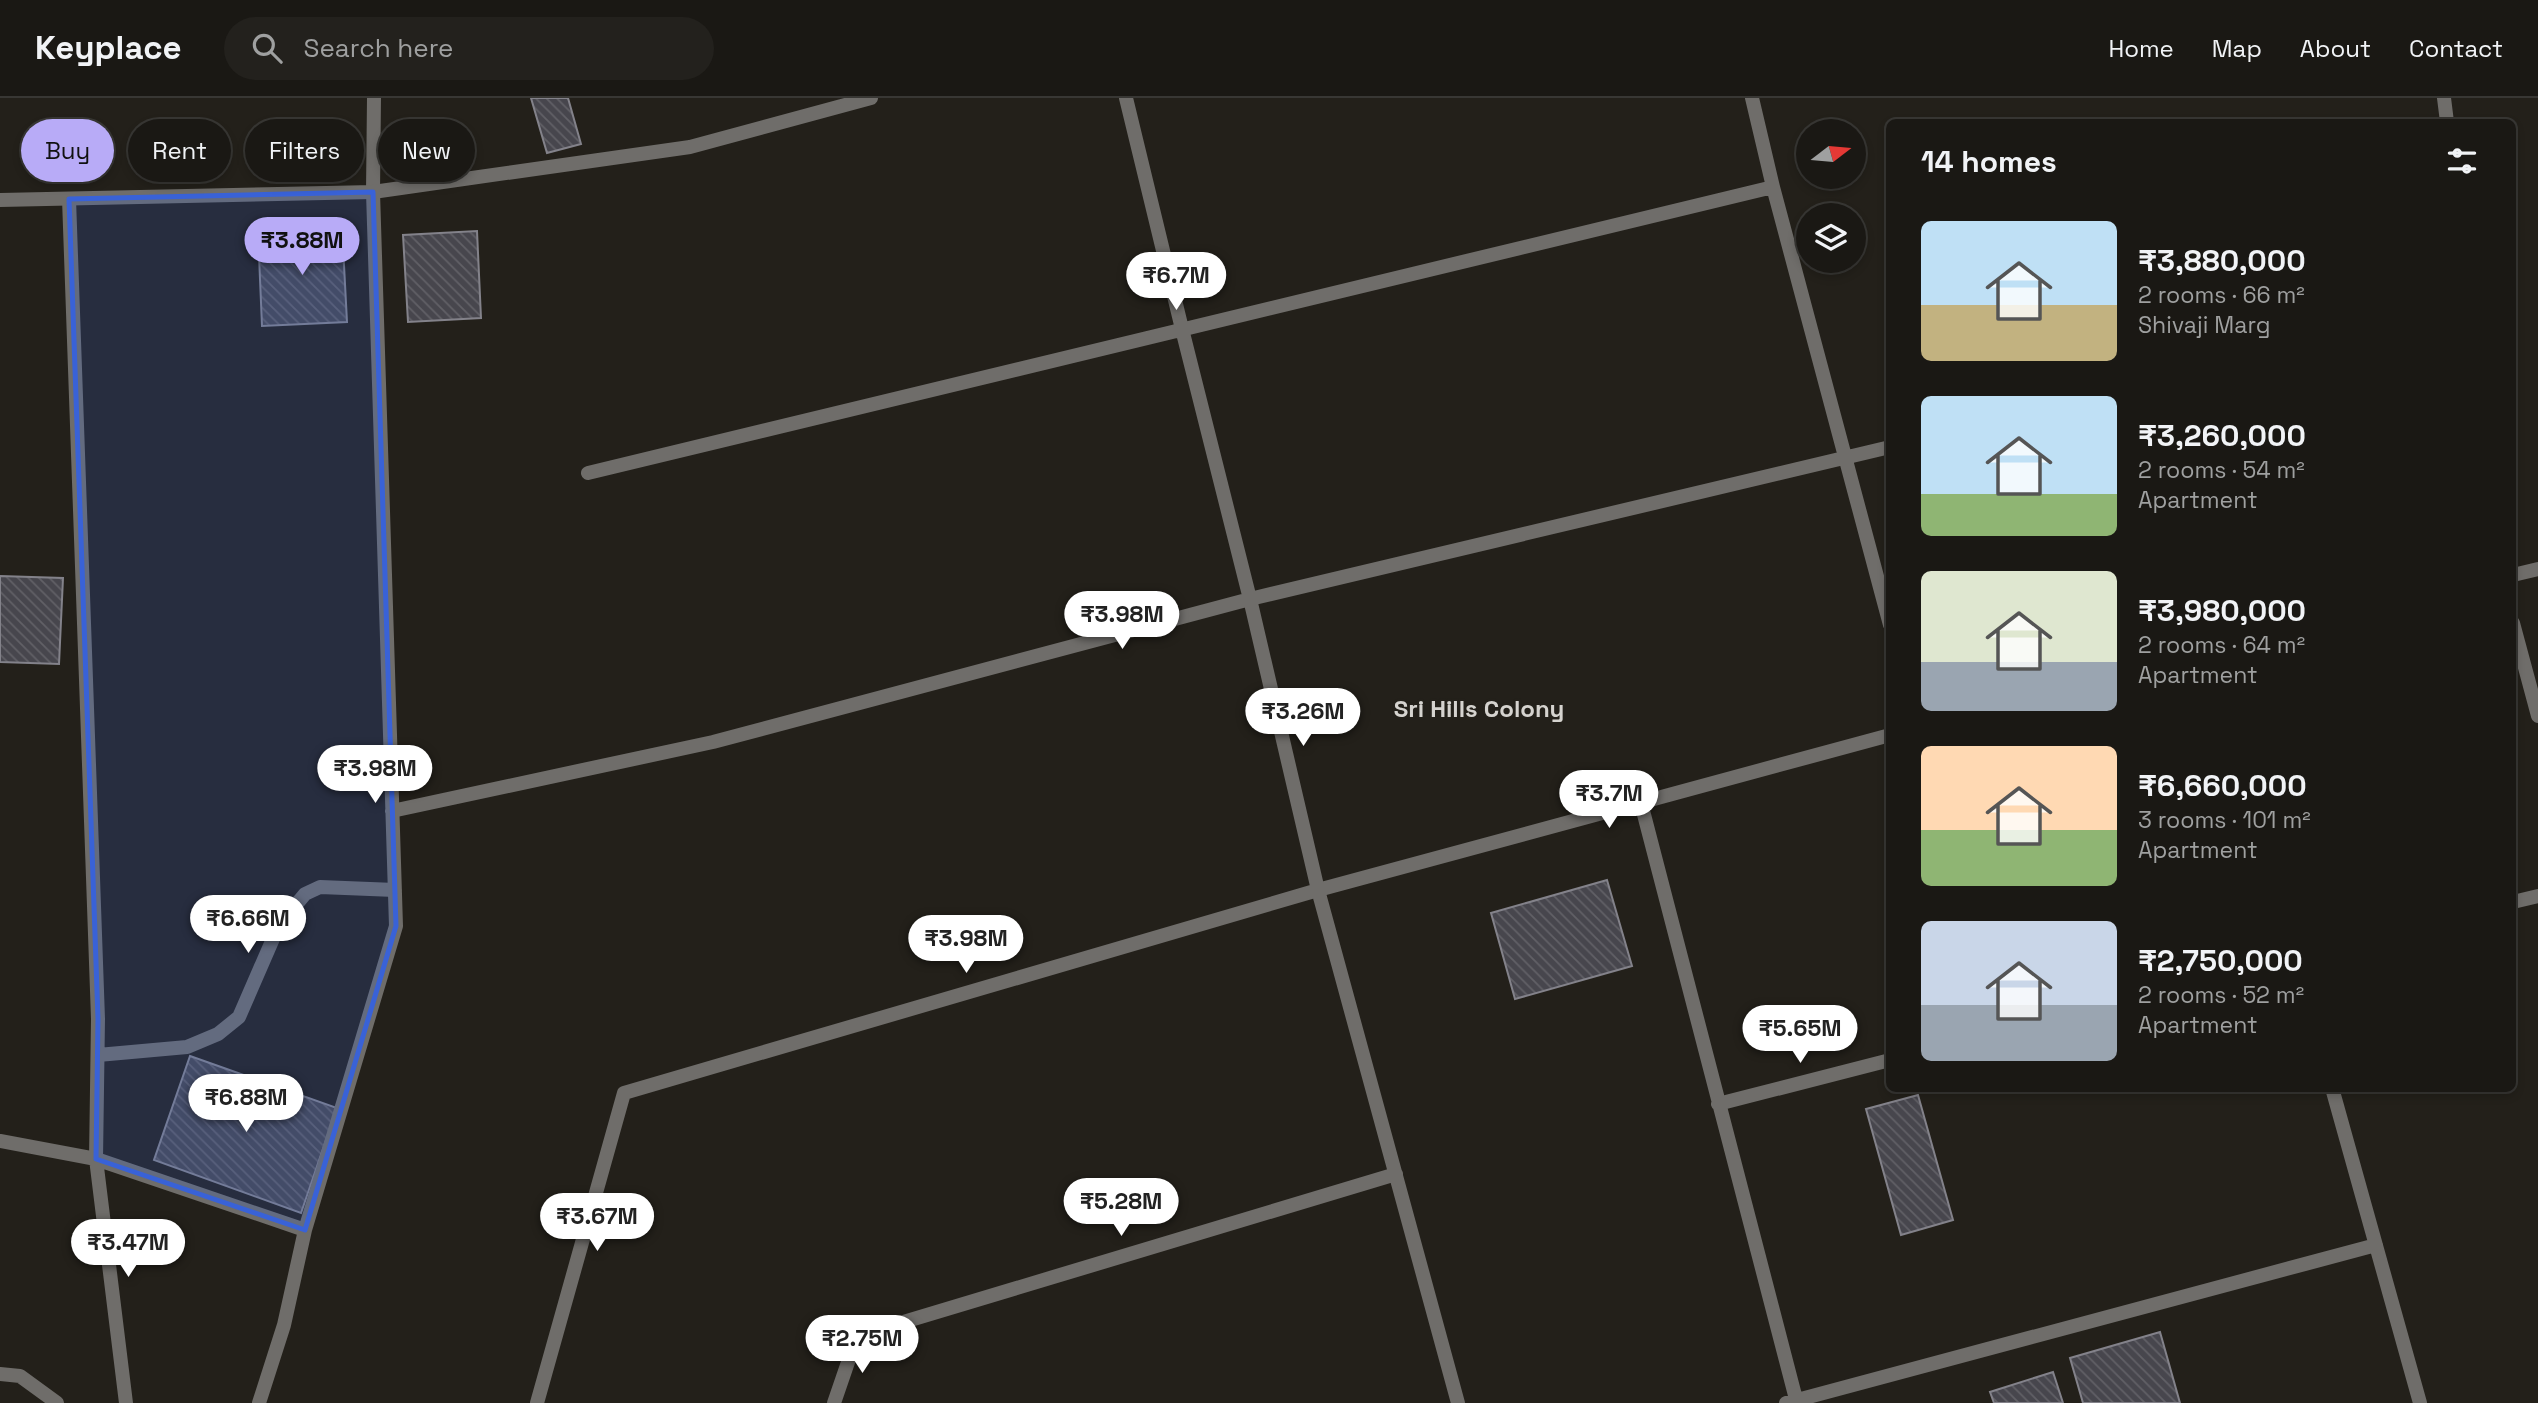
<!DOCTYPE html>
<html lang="en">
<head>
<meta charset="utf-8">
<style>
	body { margin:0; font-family:"Space Grotesk",sans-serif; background:#23211d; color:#f1f3f6; height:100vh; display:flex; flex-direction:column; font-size:26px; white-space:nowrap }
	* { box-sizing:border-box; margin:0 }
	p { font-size:23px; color:#9fa0a0 }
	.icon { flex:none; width:38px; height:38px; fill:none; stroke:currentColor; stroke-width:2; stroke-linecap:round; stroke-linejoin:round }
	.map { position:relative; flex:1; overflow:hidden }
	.side { position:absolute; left:1886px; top:21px; width:630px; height:973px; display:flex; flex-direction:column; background:#1a1814; border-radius:10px; box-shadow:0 4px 10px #0003,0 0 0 2px #383734 }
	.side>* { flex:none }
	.hud { position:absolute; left:21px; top:21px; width:665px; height:63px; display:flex; gap:14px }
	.needle { width:46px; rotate:74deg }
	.fabs { position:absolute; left:1796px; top:21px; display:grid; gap:14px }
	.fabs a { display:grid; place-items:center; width:70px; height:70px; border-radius:50%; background:#1a1814; box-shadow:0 4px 10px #0003,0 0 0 2px #383734; font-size:35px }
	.price { position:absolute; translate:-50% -60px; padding:0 16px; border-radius:24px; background:#fff; color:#222; font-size:23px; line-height:46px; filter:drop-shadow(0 2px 4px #0008) }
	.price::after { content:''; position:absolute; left:50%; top:42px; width:21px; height:16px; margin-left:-10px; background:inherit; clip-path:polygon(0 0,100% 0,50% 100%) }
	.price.active { background:#b8abf7; color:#111 }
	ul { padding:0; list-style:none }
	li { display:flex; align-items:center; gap:21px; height:175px; padding:0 35px }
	li span { display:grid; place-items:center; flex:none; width:196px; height:140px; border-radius:10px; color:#555 }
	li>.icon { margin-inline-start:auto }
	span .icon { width:84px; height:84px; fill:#fffc; stroke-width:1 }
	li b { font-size:30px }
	h2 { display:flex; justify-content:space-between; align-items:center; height:84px; padding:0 35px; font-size:30px }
	.pill { padding:0 24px; border-radius:32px; background:#1a1814; box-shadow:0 4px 10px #0003,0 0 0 2px #383734; font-size:24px; line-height:63px }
	.pill.active { background:#b8abf7; color:#111 }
	header { display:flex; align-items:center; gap:42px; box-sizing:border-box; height:98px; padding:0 35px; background:#1a1814; border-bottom:2px solid #383734 }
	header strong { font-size:33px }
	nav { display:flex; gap:38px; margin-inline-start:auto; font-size:24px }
	.search { width:490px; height:63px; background:#23211d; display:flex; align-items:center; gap:18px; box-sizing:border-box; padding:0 24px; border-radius:38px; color:#9fa0a0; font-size:26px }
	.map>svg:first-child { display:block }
	.building { fill:url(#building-back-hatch); stroke:#83828a; stroke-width:2 }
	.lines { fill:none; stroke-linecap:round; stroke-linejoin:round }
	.minor { stroke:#6f6d6a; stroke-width:14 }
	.tertiary { stroke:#6f6d6a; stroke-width:14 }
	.marked { fill:#3962d7; fill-opacity:0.2; stroke:#3962d7; stroke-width:5; stroke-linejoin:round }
	.labels { text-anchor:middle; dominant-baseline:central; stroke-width:5; stroke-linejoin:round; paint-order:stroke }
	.neighbourhood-label { font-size:24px; font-weight:bold; fill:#d5d3cf; stroke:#23201a }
</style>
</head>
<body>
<header>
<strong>Keyplace</strong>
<div class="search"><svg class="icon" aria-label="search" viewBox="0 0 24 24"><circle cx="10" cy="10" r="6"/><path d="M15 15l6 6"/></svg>Search here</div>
<nav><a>Home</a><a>Map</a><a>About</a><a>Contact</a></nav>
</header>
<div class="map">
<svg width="2538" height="1305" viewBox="0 0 2538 1305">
	<defs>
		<pattern id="building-back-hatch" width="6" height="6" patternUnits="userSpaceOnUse" patternTransform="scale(1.75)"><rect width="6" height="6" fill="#47464d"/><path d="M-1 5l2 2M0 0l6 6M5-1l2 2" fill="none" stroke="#616066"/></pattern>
	</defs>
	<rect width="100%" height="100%" fill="#23201a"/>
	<!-- building -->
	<path class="building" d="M531,0H568L581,46L547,55Z
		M342,129L347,224L262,228L258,134Z
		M477,133L481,220L408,224L403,137Z
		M0,478L63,480L59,566L0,564Z
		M1607,782L1632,868L1515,901L1491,815Z
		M190,958L337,1010L301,1115L154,1062Z
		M1918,997L1953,1122L1901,1137L1866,1011Z
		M2160,1234L2180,1305H2083L2070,1260Z
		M2053,1274L2063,1305H1994L1990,1294Z"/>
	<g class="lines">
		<!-- minor -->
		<path class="minor" d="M1126,0L1183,235L1250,501L1318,792L1458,1305
			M1752,0L1773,89L1890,527
			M2444,0L2447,24
			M69,101L98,921L96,1061L126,1305
			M588,375L1773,89
			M2513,477L2538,471
			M2513,525L2538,618
			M1641,705L1797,1305
			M392,713L713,644L1250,501L1890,349
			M2513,804L2538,798
			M98,957L187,949L218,936L239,919L279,827L305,796L320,789L395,792
			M2332,990L2420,1305
			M1718,1006L1890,962
			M0,1043L96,1061L305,1132
			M0,1276L20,1278L57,1305
			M259,1305L284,1227L305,1132L396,828L373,94L374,0
			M537,1305L624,995L1318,792L1890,637
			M834,1305L857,1238L1396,1076
			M1786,1305L2376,1147"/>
		<!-- tertiary -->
		<path class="tertiary" d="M0,102L373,94L690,49L871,0"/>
	</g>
	<!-- marked area -->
	<path class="marked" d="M373,94L396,828L305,1132L96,1061L98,921L69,101Z"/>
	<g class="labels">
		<!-- neighbourhood labels -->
		<g class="neighbourhood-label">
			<text x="1479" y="610">Sri Hills Colony</text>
		</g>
	</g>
</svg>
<div class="fabs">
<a><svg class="needle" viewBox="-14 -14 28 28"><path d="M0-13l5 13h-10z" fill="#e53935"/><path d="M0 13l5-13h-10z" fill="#9fa0a0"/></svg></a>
<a><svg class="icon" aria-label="layers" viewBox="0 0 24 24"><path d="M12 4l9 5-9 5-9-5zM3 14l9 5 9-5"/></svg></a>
</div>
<b class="price active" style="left:302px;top:179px">₹3.88M</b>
<b class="price" style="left:1176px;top:214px">₹6.7M</b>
<b class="price" style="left:1122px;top:553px">₹3.98M</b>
<b class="price" style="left:1303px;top:650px">₹3.26M</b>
<b class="price" style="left:375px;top:707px">₹3.98M</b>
<b class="price" style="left:1609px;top:732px">₹3.7M</b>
<b class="price" style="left:248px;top:857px">₹6.66M</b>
<b class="price" style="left:966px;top:877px">₹3.98M</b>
<b class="price" style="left:1800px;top:967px">₹5.65M</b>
<b class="price" style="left:246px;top:1036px">₹6.88M</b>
<b class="price" style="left:1121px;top:1140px">₹5.28M</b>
<b class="price" style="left:597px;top:1155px">₹3.67M</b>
<b class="price" style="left:128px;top:1181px">₹3.47M</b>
<b class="price" style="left:862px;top:1277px">₹2.75M</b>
<div class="hud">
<a class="pill active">Buy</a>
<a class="pill">Rent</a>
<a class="pill">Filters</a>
<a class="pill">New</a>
</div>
<section class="side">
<h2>14 homes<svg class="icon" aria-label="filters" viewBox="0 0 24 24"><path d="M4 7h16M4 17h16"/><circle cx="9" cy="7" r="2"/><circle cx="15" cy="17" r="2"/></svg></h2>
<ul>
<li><span style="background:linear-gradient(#bfe0f5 60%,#c2b280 0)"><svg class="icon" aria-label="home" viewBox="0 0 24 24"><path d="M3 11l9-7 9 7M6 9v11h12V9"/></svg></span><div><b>₹3,880,000</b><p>2 rooms · 66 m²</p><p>Shivaji Marg</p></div></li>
<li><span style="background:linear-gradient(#bfe0f5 70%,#8fb573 0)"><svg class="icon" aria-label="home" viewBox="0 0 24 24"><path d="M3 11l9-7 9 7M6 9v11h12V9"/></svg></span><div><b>₹3,260,000</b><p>2 rooms · 54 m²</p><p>Apartment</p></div></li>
<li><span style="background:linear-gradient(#dfe7d0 65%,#9aa5b1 0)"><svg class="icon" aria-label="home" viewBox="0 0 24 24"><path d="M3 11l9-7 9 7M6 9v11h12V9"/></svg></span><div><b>₹3,980,000</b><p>2 rooms · 64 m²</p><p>Apartment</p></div></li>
<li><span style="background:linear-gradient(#ffd9b3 60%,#8fb573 0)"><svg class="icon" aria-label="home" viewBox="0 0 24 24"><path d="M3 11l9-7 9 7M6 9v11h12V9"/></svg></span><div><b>₹6,660,000</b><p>3 rooms · 101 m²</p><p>Apartment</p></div></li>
<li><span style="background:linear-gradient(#c9d6e8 60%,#9aa5b1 0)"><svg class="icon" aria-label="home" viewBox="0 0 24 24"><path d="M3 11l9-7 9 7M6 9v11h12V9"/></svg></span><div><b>₹2,750,000</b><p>2 rooms · 52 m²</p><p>Apartment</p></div></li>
</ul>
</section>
</div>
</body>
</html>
